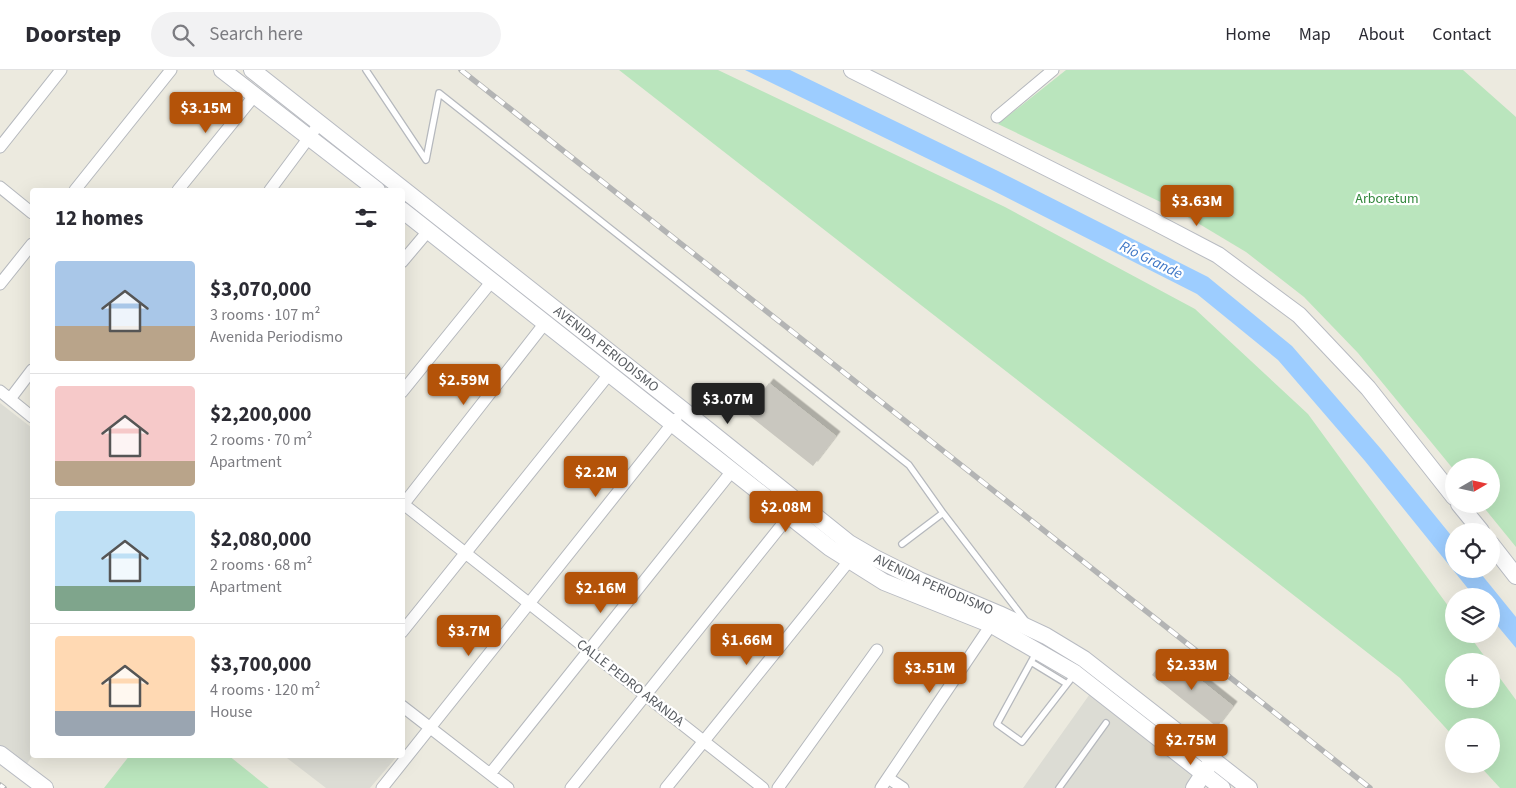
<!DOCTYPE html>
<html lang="en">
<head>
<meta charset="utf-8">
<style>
	body { margin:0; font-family:"Source Sans 3",sans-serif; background:#f2f2f3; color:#2b2b33; height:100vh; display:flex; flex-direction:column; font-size:19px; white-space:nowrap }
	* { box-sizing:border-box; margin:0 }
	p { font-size:16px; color:#7c7c81 }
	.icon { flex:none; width:28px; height:28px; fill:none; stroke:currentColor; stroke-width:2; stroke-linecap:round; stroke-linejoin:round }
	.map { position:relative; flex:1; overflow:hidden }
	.side { position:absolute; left:30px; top:118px; width:375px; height:570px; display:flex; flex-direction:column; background:#fff; border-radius:5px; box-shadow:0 5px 20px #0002 }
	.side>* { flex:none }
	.needle { width:32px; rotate:81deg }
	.tools { position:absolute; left:1445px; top:388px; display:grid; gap:10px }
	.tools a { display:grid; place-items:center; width:55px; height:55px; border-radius:50%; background:#fff; box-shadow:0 5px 20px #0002; font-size:25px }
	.price { position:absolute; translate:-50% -42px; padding:0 11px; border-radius:5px; background:#b45309; color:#fff; font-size:16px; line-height:32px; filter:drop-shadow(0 1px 2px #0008) }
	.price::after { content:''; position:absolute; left:50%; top:30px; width:15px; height:11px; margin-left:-8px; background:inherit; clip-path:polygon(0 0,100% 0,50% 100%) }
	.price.current { background:#222; color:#fff }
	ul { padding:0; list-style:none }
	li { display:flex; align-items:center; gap:15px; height:125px; padding:0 25px }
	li+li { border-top:1px solid #e1e1e2 }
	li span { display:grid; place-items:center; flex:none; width:140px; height:100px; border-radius:5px; color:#555 }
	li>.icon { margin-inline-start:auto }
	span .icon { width:60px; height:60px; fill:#fffc; stroke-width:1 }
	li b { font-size:21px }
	h2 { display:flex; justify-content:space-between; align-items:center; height:60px; padding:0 25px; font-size:21px }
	header { display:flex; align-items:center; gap:30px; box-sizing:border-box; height:70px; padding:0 25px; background:#fff; border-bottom:1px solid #e1e1e2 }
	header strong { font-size:24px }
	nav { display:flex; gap:28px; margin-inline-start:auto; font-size:18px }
	.search { width:350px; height:45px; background:#f2f2f3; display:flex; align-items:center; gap:12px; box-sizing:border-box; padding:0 18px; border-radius:28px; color:#7c7c81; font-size:19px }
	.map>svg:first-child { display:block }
	.industrial { fill:#dcdcd4 }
	.green { fill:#bae5bd }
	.water { fill:#9dcdff }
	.building { fill:#c9c7bf; filter:url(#shadow) }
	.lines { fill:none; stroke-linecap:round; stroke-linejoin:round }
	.lane-casing { stroke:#b5b8bd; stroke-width:8 }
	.street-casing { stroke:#b5b8bd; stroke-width:13 }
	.secondary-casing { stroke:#b8bbc2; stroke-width:18 }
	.lane { stroke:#fff; stroke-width:5.5 }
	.street { stroke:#fff; stroke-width:11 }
	.secondary { stroke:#fff; stroke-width:16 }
	.rail-casing { stroke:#b3b4b4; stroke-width:5.5 }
	.rail { stroke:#fff; stroke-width:4; stroke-dasharray:11; stroke-linecap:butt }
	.labels { text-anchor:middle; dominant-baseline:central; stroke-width:4.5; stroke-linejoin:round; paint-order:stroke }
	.park-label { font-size:14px; fill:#32873c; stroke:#fff }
	.street-label { font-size:14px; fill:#585c61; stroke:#fff }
	.water-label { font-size:15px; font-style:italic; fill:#3c75c5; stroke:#fff }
</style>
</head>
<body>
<header>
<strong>Doorstep</strong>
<div class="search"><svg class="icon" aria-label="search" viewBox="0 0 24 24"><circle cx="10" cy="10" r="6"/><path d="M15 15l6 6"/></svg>Search here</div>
<nav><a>Home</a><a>Map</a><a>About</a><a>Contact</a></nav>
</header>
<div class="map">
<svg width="1516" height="718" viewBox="0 0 1516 718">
	<defs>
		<filter id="shadow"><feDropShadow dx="4.5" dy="-4.5" stdDeviation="0" flood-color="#0004"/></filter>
	</defs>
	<rect width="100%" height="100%" fill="#eceadf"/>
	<!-- industrial -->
	<path class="industrial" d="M0,333L32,358L33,685L18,707L0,694Z
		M1092,621L1197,703L1186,718H1023Z
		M283,685H398L370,718H326Z"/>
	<!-- green -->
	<path class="green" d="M619,0H718L1005,137L1195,239L1308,344L1454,544V564H1468L1488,591H1454V629H1491V596L1516,630V718H1500L1478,694H1491V656H1454V667L1400,608Z
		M1066,0H1463L1516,47V477L1481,434H1491V396H1454V400L1358,283L1304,227L1246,182L1171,137L998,54Z
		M130,685H228L269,718H104Z"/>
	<!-- water -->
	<path class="water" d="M745,0H790L998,101L1208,207L1292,276L1381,379L1454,469V499H1477L1516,547V578L1491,548V526H1474L1365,391L1278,290L1197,224L990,119Z"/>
	<!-- building -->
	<path class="building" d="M769,313L836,366L813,396L746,343Z
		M1168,584L1233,636L1217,657L1152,605Z"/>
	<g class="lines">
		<defs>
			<path id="lane" d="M366,0L426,90L439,23L909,395L943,443L1025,550
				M902,474L943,443
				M1036,583L997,654L1022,672L1074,605
				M1031,592L1067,614
				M1059,718L1106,653"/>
			<path id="street" d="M997,47L1053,0
				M0,77L61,0
				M0,117L32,143
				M75,120L171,0
				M178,120L255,25
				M270,120L319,54
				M402,192L429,160
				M0,214L32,174
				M0,321L32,347
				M402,322L492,211
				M10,329L32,300
				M402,433L763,718
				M402,436L545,253
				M402,562L610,303
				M402,636L508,718
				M490,704L732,401
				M888,708L903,718
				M382,718L676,349
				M571,718L789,446
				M666,718L849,491
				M778,718L877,580
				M881,718L995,549"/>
			<g id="secondary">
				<path d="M222,0L377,120"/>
				<path id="s1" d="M252,0L683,340L849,473L873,487L919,510L999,544L1046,566L1084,589L1249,718"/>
				<path d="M852,0L1151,150L1218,185L1299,245L1368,318L1454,427"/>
				<path d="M402,140L830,478L884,512L992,555L1075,603L1222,718"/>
				<path d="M1459,434L1481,461"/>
				<path d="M1491,474L1516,506"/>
				<path d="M0,684L45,718"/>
				<path d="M1194,718L1209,695"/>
			</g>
		</defs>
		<!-- lane casing -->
		<use href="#lane" class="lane-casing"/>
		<!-- street casing -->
		<use href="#street" class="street-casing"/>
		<!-- secondary casing -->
		<use href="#secondary" class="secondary-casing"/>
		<!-- lane -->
		<use href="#lane" class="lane"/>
		<!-- street -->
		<use href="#street" class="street"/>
		<!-- secondary -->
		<use href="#secondary" class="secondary"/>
		<defs>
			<path id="rail" d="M461,0L1370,718
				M0,715L4,718"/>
		</defs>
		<!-- rail casing -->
		<use href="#rail" class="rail-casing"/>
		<!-- rail -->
		<use href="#rail" class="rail"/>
	</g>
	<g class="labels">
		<!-- park labels -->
		<g class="park-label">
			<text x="1387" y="129">Arboretum</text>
		</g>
		<!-- street labels -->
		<g class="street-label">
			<text stroke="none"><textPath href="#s1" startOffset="451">AVENIDA PERIODISMO</textPath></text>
			<text stroke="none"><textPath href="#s1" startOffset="856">AVENIDA PERIODISMO</textPath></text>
			<text transform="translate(630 613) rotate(38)">CALLE PEDRO ARANDA</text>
		</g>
		<!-- water labels -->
		<g class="water-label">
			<text transform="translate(1151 190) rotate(26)">Río Grande</text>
		</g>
	</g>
</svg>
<div class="tools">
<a><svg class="needle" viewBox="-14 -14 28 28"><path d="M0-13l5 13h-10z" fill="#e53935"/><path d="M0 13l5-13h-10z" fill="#7c7c81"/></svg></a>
<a><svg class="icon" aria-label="locate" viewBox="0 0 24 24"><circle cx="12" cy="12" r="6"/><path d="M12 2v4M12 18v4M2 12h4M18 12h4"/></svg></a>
<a><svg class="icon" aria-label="layers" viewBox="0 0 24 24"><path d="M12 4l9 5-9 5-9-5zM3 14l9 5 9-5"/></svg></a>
<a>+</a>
<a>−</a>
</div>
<b class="price" style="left:206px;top:64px">$3.15M</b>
<b class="price" style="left:1197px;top:157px">$3.63M</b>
<b class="price" style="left:464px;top:336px">$2.59M</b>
<b class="price current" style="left:728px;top:355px">$3.07M</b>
<b class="price" style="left:596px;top:428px">$2.2M</b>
<b class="price" style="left:786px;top:463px">$2.08M</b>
<b class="price" style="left:601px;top:544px">$2.16M</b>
<b class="price" style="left:469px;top:587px">$3.7M</b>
<b class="price" style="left:747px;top:596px">$1.66M</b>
<b class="price" style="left:1192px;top:621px">$2.33M</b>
<b class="price" style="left:930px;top:624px">$3.51M</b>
<b class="price" style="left:1191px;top:696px">$2.75M</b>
<section class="side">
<h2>12 homes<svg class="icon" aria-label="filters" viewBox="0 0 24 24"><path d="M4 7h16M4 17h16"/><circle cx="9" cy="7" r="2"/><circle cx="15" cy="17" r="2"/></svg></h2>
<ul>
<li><span style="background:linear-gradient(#a9c7e8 65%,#b9a48a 0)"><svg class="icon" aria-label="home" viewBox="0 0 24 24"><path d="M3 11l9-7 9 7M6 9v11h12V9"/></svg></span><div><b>$3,070,000</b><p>3 rooms · 107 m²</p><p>Avenida Periodismo</p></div></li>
<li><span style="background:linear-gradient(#f6c9c9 75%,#b9a48a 0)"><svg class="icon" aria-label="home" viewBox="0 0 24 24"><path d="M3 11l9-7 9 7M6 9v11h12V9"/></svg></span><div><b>$2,200,000</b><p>2 rooms · 70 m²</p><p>Apartment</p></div></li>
<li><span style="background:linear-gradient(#bfe0f5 75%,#7fa58c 0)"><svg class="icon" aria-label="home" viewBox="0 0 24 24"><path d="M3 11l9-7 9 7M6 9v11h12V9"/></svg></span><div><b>$2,080,000</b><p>2 rooms · 68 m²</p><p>Apartment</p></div></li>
<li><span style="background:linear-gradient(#ffd9b3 75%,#9aa5b1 0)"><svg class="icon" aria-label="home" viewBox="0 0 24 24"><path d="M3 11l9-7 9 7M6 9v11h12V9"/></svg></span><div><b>$3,700,000</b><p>4 rooms · 120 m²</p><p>House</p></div></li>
</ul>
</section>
</div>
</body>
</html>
